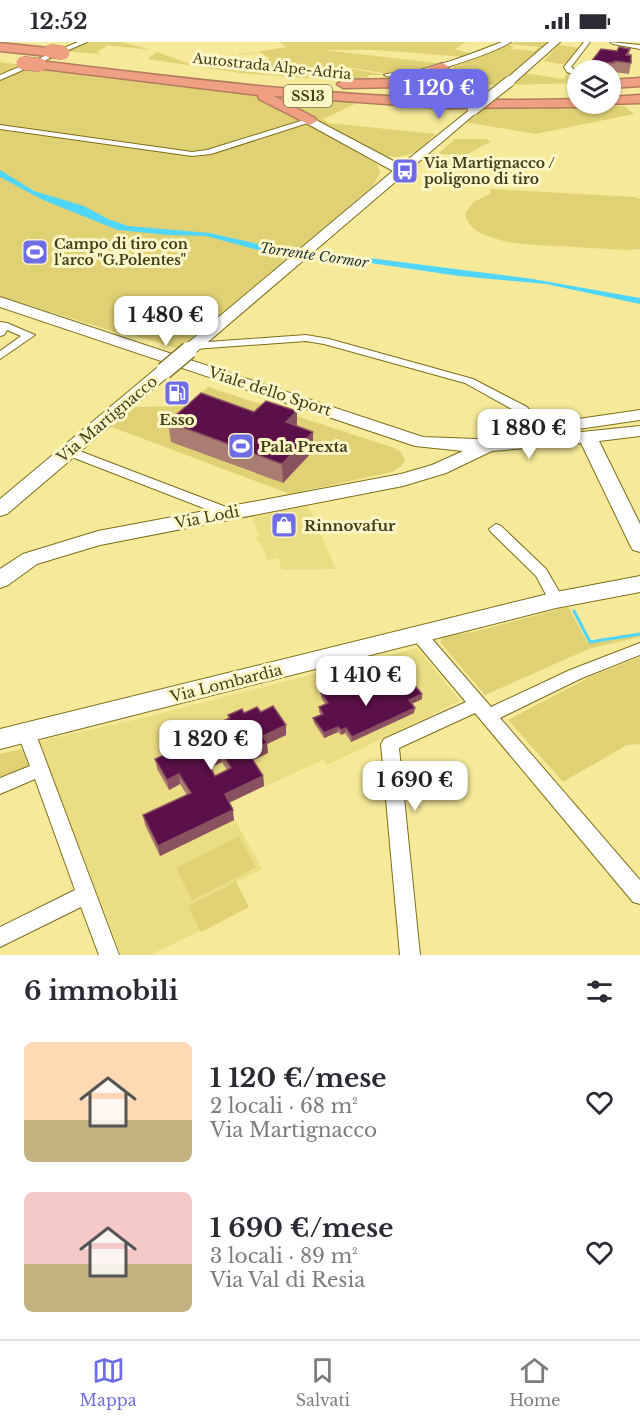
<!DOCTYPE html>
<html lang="it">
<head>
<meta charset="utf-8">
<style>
	body { margin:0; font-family:"Libre Baskerville",serif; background:#f2f2f3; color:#2b2b33; height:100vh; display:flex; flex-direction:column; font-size:22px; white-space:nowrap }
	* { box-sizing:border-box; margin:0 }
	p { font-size:20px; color:#7c7c81 }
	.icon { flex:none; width:33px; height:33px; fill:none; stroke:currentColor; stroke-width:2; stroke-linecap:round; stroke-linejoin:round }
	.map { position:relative; height:913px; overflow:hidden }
	.details { display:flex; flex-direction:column; background:#fff; flex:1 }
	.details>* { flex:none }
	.buttons { position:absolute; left:567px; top:18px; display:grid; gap:12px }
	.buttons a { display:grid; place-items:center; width:54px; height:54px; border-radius:50%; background:#fff; box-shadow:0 2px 4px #0004; font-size:30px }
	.price { position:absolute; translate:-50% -51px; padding:0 14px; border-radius:12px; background:#fff; color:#222; font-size:20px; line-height:39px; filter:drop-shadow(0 2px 3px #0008) }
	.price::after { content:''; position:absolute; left:50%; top:36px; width:18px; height:14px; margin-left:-9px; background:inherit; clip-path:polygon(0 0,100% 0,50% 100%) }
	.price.on { background:#6e6ce6; color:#fff }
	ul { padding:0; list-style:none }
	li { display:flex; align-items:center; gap:18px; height:150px; padding:0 24px }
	li span { display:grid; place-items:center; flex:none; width:168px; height:120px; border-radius:9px; color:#555 }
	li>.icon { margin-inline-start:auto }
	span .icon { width:72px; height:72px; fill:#fffc; stroke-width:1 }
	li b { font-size:26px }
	h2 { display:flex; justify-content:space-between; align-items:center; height:72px; padding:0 24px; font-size:26px }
	.status { display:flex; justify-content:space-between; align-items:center; height:42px; padding:0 30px; background:#fff; direction:ltr }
	.status svg { height:16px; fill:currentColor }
	.menu { display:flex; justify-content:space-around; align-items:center; height:84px; border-top:2px solid #e1e1e2; background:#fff; font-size:16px; color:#7c7c81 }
	.menu a { display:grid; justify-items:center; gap:3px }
	.menu .on { color:#6e6ce6 }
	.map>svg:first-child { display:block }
	.built { fill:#ebdd84 }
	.green { fill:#e0d174; fill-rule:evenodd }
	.water { fill:#50d5fb }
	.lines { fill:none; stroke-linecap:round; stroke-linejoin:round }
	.stream { stroke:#50d5fb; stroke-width:3 }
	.street-casing { stroke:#7b6f1b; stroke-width:2 }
	.secondary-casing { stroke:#7b6f1b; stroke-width:2 }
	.highway-casing { stroke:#b27d5e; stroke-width:3 }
	.street { fill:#fff; fill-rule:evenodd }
	.secondary { fill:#fff; fill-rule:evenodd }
	.highway { fill:#ef9f82; fill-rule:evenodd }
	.secondary-bridge-far1-casing { stroke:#7b6f1b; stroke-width:12; stroke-linecap:butt }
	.secondary-bridge-casing { stroke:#7b6f1b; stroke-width:19; stroke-linecap:butt }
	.highway-bridge-casing { stroke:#b27d5e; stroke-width:14; stroke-linecap:butt }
	.secondary-bridge-far1 { stroke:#fff; stroke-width:10 }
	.secondary-bridge { stroke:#fff; stroke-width:16 }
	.highway-bridge { stroke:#ef9f82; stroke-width:13 }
	.wall { fill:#a97d72; fill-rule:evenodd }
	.shaded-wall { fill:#8a5161 }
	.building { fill:#5c1049; stroke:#8a5161; stroke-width:1.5; fill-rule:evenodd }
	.labels { text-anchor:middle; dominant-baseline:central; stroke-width:6; stroke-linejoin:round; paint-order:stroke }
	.far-street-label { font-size:14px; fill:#423d1c; stroke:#fdf7c8 }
	.shield { fill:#fdf7c8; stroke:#7a7550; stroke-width:1.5 }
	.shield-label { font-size:14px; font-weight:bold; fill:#423d1c }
	.far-poi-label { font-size:14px; font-weight:bold; fill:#423d1c; stroke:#fdf7c8; text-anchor:start }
	.far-water-label { font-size:14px; font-style:italic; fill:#192f37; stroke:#fdf7c8 }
	.street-label { font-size:15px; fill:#423d1c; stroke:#fdf7c8 }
	.poi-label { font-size:15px; font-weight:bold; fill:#423d1c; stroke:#fdf7c8; text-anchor:start }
</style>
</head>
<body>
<div class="status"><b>12:52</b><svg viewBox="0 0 49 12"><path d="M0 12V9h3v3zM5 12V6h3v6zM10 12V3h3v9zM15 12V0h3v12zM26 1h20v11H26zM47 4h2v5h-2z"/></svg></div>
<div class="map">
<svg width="640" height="913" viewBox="0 0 640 913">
	<rect width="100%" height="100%" fill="#f6ea9a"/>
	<!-- built -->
	<path class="built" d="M308,464L336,527L282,528L278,516L267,518L261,501H258L256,495L259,494L252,475Z
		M417,606L460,659L327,723L323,718L226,762L262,827L236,840L249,865L150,913H121L39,699L130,679Z"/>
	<!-- green -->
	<path class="green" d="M86,0H122L151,8L105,3L106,5L96,10L101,11L98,12L62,9Z
		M279,0H466L455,7L472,12L466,15L376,8H324L445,22L400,34L335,23L339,25L333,30L344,32L353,27L385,33H370L366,35L393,41H369L240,31L147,17L157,10L187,21L287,5ZM260,10L270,17L218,25L190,21Z
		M514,0H552L498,44L461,38L450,32L453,25L507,3L514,4L510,7L534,9L539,5L509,2Z
		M559,3L580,6L566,23L543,19Z
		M0,20L254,53L328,91L345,104L377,122L380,131L373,144L179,307L116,288L115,290L0,254Z
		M442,29L443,32L452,38L477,44L398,43Z
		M568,30L577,32V41L510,43L524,31L563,37Z
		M313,58L359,60L323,77L328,81L436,92L428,99L426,104L417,110L399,115L384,114L358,102L300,69L299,65L304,60Z
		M625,64L634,72L535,92L466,80L484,65Z
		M455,97H488L490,100L466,113L438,112Z
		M490,147L635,155L640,157V207C618,209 596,206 575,205C548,203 470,206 465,171L474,160L490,152Z
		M208,345L394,406L401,410L405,418L400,425L392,430L290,452L112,385L135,365L187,364Z
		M568,565L588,601L640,592V595L591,606L485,653L440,600L444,594L473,590Z
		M640,615V702L627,703L563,740L508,678L592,634Z
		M22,707L31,728L0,740V712Z
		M239,794L256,825L192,858L176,826Z
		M236,840L249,865L201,890L188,864Z"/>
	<!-- water -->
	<path class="water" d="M0,128L34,149L84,164L108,177L128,184L210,191L285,208L330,211L533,237L640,256V262L546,242L459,234L350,218L330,219L280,214L206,194L169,193L118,188L43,158L0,135Z"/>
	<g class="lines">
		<!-- stream -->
		<path class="stream" d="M574,569L590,600L640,592"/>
		<defs>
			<path id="street" d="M78,0H87L0,38V33Z
				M502,0H511C493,12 402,43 384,33C391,30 399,32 407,31C440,24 471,12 502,0Z
				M584,0H590L571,25L578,30V34L567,30L564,25Z
				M610,0L640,3V7L613,2Z
				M307,77L314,79L211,112L192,114L0,87V83L192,110L207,108Z
				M0,280L7,281L35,293L0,317V309L21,294L7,288L4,293L0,294Z
				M306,293L329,297L473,337L527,365L545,387L543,390H535L519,371L465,341L324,302L306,299L194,307L188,304L194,301Z
				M69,405L234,468L236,471L234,474H224L64,412L63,409L64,406Z
				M496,482L501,484L546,527L564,558L561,562H551L536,534L491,490L489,487Z
				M420,588L426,590L491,665L570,628L640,601V613L582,636L500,676L640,838V862L633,860L475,671L399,706L420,913H400L381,702L384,697L466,660L414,598L412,594L414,590Z
				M26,683L32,685L35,690L119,913H99L81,865L0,905V885L75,848L35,737L0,752V736L30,724L17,690L20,685Z"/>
			<path id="secondary" d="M549,0H560L514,41H506V37Z
				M473,65L479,68L477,70L195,311H183L181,308L183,305L393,129L306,81V77H314L401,123Z
				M0,255L423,395L503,398L640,384V394L599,399L640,482V510L633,508L630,503L581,401L492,409L446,431L403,444L100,503L37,522L8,543L0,546V527L23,512L98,489L401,432L432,423L463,409L415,404L0,265Z
				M164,324L170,325L172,329L170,333L7,472L0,474V457L158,325Z
				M640,368V378L551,391L545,390L542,386L545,382L551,381Z
				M640,534V550L556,566L0,707V687L556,550Z"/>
			<path id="highway" d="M0,1L48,6L54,10L48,14L0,9Z
				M40,19C219,41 397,63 578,57V62H584L578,65L443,66L274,54L315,76L317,79L310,83L259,57L258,53L36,26L34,23L36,20Z
				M443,21L449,25L447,28L401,45L343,46L337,42L343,38L399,37Z
				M640,36V44L610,46V38Z
				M640,53V61L605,62H610V55Z"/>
		</defs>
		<!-- street casing -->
		<use href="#street" class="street-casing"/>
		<!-- secondary casing -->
		<use href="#secondary" class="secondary-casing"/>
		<!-- highway casing -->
		<use href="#highway" class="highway-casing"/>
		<!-- street -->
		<use href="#street" class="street"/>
		<!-- secondary -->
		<use href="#secondary" class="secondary"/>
		<!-- highway -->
		<use href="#highway" class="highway"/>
		<defs>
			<path id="secondary-bridge-far1" d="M473,68L510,39"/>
			<path id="secondary-bridge" d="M164,329L189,308"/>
			<path id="highway-bridge" d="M50,9L63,11
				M23,21L40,23"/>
		</defs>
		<!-- secondary-bridge-far1 casing -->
		<use href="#secondary-bridge-far1" class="secondary-bridge-far1-casing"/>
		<!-- secondary-bridge casing -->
		<use href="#secondary-bridge" class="secondary-bridge-casing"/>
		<!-- highway-bridge casing -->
		<use href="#highway-bridge" class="highway-bridge-casing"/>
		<!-- secondary-bridge-far1 -->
		<use href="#secondary-bridge-far1" class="secondary-bridge-far1"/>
		<!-- secondary-bridge -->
		<use href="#secondary-bridge" class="secondary-bridge"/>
		<!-- highway-bridge -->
		<use href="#highway-bridge" class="highway-bridge"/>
	</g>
	<!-- wall -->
	<path class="wall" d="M630,7L629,13L631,21L629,32L613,30L612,32H610V28H590L591,20L617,9Z
		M297,369V384L313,409L283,441L171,400L168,380L254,370Z
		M321,651L365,653L422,652V657L412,662L414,671L351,700L345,691L341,693L338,690L324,696L314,681L313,676L321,673L319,670V665L325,662L321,656Z
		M261,670L286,693L267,702L268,711L253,718L263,734L264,744L229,761L234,778L160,814L145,783L143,773L187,753L180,742L169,748L157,727L155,717L168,711V705L180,700L179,694L195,692L228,677V673ZM222,720L227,728L215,734L210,726Z"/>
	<!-- shaded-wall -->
	<path class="shaded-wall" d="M297,369V388L286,380Z
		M313,390V409L283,441L282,422Z
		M422,652V657L409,663V658Z
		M415,666L414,671L351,700L352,695Z
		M286,683V693L267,702L268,711L249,720L248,710L263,694Z
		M338,685V690L324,696V691Z
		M346,686L345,691L341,693V688Z
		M221,710L222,720L207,727L206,717Z
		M179,732L180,742L169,748L167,738Z
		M263,734L264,744L226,762L225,752Z
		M233,768L234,778L160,814L158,804Z"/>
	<!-- building -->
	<path class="building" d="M619,5L630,7L626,13H631V21L614,19V21L591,20L601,7L617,9Z
		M201,351L254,370L266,359L297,369L286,380L313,390L282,422L168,380Z
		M407,634L422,652L409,658L415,666L352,695L346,686L341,688L338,685L324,691L313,676L323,672L319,665L328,661L321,651L334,646L340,652L358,644L365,653Z
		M273,664L286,683L263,694L267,701L248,710L263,734L225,752L233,768L158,804L143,773L191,751L179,732L167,738L155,717L171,710L168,705L181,699L179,694L194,688L195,692L230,676L228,673L242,667L244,671L257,665L261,670ZM221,710L231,726L215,734L206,717Z"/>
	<!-- icons -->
	<defs>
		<symbol id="bus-square" viewBox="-11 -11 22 22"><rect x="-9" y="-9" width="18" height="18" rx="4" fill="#6e6ce6" stroke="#fdf7c8"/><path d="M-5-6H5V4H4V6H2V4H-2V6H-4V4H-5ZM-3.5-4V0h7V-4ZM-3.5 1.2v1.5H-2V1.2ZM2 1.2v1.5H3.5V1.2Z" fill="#fff"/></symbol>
		<symbol id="stadium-square" viewBox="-11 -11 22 22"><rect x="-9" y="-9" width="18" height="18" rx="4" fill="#6e6ce6" stroke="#fdf7c8"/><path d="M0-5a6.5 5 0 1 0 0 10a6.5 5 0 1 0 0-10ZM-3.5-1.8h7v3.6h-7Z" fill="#fff"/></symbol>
		<symbol id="fuel-square" viewBox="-11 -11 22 22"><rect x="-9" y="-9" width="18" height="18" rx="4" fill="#6e6ce6" stroke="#fdf7c8"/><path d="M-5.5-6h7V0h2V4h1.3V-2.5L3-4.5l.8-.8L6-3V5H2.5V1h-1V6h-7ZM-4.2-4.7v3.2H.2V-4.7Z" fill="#fff"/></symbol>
		<symbol id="shop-square" viewBox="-11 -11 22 22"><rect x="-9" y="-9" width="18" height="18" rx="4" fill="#6e6ce6" stroke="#fdf7c8"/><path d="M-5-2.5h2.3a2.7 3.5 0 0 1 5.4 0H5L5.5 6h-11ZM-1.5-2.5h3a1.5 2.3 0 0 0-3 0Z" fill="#fff"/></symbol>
	</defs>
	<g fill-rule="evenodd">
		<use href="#bus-square" x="390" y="114" width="30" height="30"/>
		<use href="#stadium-square" x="20" y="195" width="30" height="30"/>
		<use href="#fuel-square" x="162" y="336" width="30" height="30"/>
		<use href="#stadium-square" x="226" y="389" width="30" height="30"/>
		<use href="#shop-square" x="269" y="468" width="30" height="30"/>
	</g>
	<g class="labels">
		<!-- far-street labels -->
		<g class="far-street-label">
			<text transform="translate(272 24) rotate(6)">Autostrada Alpe-Adria</text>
		</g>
		<!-- shield labels -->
		<rect class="shield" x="284" y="43" width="48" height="22" rx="4.5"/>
		<g class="shield-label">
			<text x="308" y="54">SS13</text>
		</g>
		<!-- far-poi labels -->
		<g class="far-poi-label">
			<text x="424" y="121">Via Martignacco /<tspan x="424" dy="16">poligono di tiro</tspan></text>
			<text x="54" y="202">Campo di tiro con<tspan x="54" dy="16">l'arco "G.Polentes"</tspan></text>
		</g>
		<!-- far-water labels -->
		<g class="far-water-label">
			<text transform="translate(314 213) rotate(8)">Torrente Cormor</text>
		</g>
		<!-- street labels -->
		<g class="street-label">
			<text transform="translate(270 349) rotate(18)">Viale dello Sport</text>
			<text transform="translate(107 377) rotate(-40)">Via Martignacco</text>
			<text transform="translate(207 475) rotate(-11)">Via Lodi</text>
			<text transform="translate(226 641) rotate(-14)">Via Lombardia</text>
		</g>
		<!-- poi labels -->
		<g class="poi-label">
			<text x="177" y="377" text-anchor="middle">Esso</text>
			<text x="260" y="404">Pala Prexta</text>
			<text x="304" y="483">Rinnovafur</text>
		</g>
	</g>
</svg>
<div class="buttons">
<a><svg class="icon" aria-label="layers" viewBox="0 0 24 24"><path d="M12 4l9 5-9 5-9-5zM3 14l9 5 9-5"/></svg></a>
</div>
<b class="price on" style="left:439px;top:78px">1 120 €</b>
<b class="price" style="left:166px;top:305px">1 480 €</b>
<b class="price" style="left:529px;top:418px">1 880 €</b>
<b class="price" style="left:366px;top:665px">1 410 €</b>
<b class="price" style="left:211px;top:729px">1 820 €</b>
<b class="price" style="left:415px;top:770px">1 690 €</b>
</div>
<section class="details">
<h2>6 immobili<svg class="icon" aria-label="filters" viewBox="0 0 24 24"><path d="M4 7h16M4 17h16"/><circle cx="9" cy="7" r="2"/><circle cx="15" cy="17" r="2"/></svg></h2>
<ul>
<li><span style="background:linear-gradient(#ffd9b3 65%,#c2b280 0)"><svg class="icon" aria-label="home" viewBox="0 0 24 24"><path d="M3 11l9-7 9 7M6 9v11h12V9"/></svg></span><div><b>1 120 €/mese</b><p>2 locali · 68 m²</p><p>Via Martignacco</p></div><svg class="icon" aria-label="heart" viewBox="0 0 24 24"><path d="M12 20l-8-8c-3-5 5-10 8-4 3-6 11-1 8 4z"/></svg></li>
<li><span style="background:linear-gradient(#f6c9c9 60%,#c2b280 0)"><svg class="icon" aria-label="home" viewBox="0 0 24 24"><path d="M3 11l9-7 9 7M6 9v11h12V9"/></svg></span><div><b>1 690 €/mese</b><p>3 locali · 89 m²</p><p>Via Val di Resia</p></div><svg class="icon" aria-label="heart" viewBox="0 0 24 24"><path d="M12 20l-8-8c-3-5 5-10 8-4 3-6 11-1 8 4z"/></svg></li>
</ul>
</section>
<nav class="menu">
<a class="on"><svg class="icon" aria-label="map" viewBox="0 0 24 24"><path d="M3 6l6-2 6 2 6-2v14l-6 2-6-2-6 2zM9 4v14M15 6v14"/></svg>Mappa</a>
<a><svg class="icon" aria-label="saved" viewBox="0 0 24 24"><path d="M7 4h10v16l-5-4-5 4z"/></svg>Salvati</a>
<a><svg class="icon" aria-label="home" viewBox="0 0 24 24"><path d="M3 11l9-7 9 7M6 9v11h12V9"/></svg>Home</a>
</nav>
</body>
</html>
